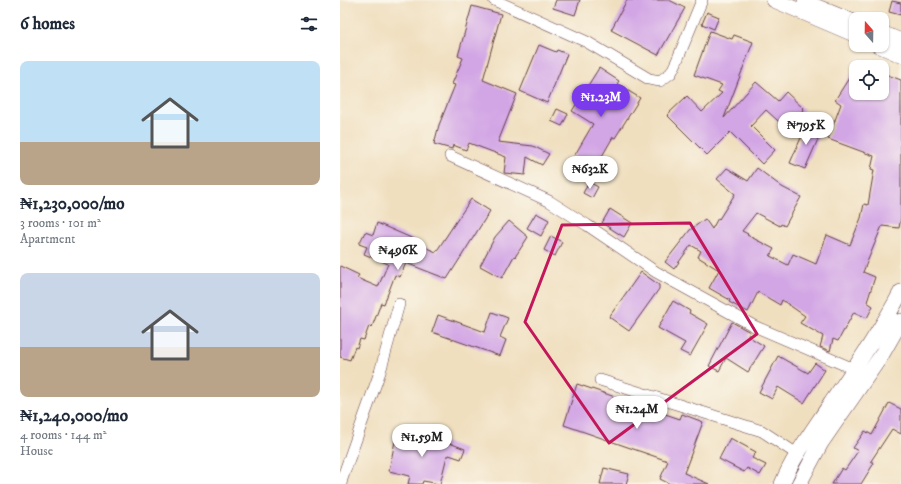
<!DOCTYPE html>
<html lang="en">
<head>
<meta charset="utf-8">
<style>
	body { margin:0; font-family:"IM FELL DW Pica",serif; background:#f6f6f7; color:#1f2937; height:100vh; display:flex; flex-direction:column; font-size:15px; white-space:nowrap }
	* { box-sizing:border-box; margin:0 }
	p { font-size:13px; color:#747a83 }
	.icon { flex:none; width:22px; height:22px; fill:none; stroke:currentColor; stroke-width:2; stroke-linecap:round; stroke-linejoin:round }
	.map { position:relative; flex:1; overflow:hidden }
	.panel { display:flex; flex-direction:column; background:#fff; width:340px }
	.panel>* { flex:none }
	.needle { width:26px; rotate:340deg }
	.fabs { position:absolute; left:509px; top:12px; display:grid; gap:8px }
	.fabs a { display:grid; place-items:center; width:40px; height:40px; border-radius:8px; background:#fff; box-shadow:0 1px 3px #0004; font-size:20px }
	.price { position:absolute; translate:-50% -34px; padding:0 9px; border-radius:14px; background:#fff; color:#222; font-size:13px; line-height:26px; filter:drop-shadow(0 1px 2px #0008) }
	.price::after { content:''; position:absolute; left:50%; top:24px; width:12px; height:9px; margin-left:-6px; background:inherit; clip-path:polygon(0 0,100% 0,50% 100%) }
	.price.selected { background:#7c3aed; color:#fff }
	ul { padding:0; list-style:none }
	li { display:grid; align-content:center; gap:8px; height:212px; padding:0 20px }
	li span { display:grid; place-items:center; height:124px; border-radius:8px; color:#555 }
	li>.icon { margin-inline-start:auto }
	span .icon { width:72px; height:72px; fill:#fffc; stroke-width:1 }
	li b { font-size:17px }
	h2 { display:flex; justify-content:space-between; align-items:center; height:48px; padding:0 20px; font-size:17px }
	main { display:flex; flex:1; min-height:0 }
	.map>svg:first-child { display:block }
	.building { fill:#d2a5e5 }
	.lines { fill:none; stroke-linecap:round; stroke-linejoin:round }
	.minor-casing { stroke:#633c41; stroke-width:12 }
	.secondary-casing { stroke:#633c41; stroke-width:16 }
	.minor { stroke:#fff; stroke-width:11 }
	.secondary { stroke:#fff; stroke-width:15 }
	.marked { fill:none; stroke:#c2185b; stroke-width:3; stroke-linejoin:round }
</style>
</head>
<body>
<main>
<section class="panel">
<h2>6 homes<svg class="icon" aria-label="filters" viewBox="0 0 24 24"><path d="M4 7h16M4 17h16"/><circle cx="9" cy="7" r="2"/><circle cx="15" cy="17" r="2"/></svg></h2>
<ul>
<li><span style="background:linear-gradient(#bfe0f5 65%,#b9a48a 0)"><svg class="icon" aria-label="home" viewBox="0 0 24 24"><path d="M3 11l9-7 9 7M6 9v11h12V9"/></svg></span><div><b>₦1,230,000/mo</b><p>3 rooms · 101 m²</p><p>Apartment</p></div></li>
<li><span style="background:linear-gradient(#c9d6e8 60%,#b9a48a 0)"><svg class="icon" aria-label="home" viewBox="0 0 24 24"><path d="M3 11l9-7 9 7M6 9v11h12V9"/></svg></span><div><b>₦1,240,000/mo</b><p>4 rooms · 144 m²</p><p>House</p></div></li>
</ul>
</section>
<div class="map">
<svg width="561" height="484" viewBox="0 0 561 484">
	<rect width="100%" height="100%" fill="#fbf7ec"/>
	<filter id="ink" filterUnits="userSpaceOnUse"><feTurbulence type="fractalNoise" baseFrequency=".025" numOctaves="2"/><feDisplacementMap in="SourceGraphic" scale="8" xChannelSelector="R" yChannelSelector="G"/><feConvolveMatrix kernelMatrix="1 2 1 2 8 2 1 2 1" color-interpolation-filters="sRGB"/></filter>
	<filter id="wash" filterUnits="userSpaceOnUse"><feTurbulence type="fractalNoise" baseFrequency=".012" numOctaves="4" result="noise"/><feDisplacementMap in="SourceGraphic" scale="16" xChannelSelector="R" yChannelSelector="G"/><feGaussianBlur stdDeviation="0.9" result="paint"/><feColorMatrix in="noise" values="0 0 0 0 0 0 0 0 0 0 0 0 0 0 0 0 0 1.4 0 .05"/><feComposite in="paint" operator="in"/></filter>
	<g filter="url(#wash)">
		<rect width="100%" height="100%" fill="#f0dfbf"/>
		<g id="blocks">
			<!-- building -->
			<path class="building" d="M216,0H240L235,15L213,8Z
				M287,0H329L345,8L318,55L271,30Z
				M552,1L561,3V15L549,12Z
				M132,6L161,14L143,80L177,94L158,142L193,146L209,154L202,165L187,157L185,175L164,173L166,157L129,143L126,150L113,145L112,149L94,144L99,125L115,85L112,84L123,58L118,56Z
				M367,12L379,17L374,29L362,24Z
				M370,31L392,39L394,35L413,42L384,118L416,82L438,101L446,92L464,109L447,129L426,110L411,126L435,150L422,164L390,132L367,155L327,115L347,96L362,112L382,93L378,91L382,85L354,75Z
				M199,45L216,52L217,50L227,54L207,103L180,91Z
				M516,67V93H542V82L545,74L561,80V217L559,228L542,226L523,272L535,277L527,302L533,306L527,318L514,312L498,341L493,339L490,351L480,347L483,336L460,323L465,316L442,300L440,305L418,292L408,312L389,302L390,300L369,288L379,270L358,257L361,251L351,245L334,269L325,262L350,230L365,219L372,229L378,218L379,219L395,194L377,179L387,168L408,181L417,168L442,187L461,197L445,226L441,224L440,226L416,213L402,231L408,234L407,235L434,249L430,256L448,265L453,254L476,264L487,235L510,245L521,218L524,204L528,205L534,170L531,169L534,156L488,139L501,104L495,100Z
				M259,68L279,81L277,84L300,98L275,138L273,137L250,177L229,165L253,124L232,111Z
				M217,109L228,114L222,126L211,121Z
				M467,124L482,130L465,169L450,163Z
				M249,182L258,187L252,198L243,193Z
				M131,199L150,211L107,279L66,263L60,277L55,275L44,304L41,303L32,327L29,326L24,340L20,339L17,348L15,347L10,360L0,357V266L19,275L17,278L38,287L48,264L24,254L27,247L19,244L25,232L33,235L37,223L76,240L75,243L96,252Z
				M270,209L292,223L284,237L262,223Z
				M196,213L209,220L201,236L187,228Z
				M169,221L188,237L175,257L174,256L162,278L140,266L155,237Z
				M211,236L222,242L215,256L204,250Z
				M301,272L319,285V289L289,331L269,317Z
				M333,301L350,311L349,313L368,324L350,356L340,351L345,343L318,328Z
				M152,312L168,318L160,337L166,340L160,356L92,332L98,315L145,332Z
				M392,322L410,332L408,336L424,346L408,372L386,358L379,371L369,366Z
				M438,356L468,373L475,363L485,370L464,403L438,387L432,399L419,392Z
				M237,384L340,419L342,414L363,422L344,473L369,484H330L320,479L328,461L224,425Z
				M549,403L561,409V434L552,429L531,461L534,463L521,484H492L502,468L505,470L518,451L513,448L525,431L532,435Z
				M57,431L112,444L125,449L121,459L109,455V456H107L100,484L83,481L82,484H68L70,476L49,471Z
				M390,438L416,452L412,458L426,465L420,475L407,468L404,472L379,459Z
				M264,468L289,474L286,484H260Z"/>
		</g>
	</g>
	<g filter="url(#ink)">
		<use href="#blocks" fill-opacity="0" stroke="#633c41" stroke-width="1"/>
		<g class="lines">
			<defs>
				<path id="minor" d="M154,0L247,42L309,79L320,81L331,73L336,63L362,0
					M110,156L209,201L247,225L316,272L414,326L514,369
					M260,380L422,431L457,454
					M1,484L2,479L40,372L59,304"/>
				<path id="secondary" d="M434,0L516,35
					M465,2L516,23
					M542,33L561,41
					M538,45L561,55
					M442,484C454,455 474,429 491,403C516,367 541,330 561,292
					M459,484L481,443L541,356L561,321"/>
			</defs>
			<!-- minor casing -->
			<use href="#minor" class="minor-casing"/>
			<!-- secondary casing -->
			<use href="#secondary" class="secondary-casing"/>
			<!-- minor -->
			<use href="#minor" class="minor"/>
			<!-- secondary -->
			<use href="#secondary" class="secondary"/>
		</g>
	</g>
	<!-- marked area -->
	<path class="marked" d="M350,223L417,334L269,443L185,322L222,225Z"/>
</svg>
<div class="fabs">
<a><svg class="needle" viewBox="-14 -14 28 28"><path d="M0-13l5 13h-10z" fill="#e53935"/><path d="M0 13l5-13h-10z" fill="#747a83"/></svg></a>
<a><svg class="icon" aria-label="locate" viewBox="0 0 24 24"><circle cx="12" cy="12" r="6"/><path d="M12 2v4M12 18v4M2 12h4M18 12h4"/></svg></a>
</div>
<b class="price selected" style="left:261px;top:118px">₦1.23M</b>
<b class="price" style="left:466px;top:146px">₦795K</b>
<b class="price" style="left:250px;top:190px">₦632K</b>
<b class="price" style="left:58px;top:271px">₦496K</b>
<b class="price" style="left:297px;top:430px">₦1.24M</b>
<b class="price" style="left:82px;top:458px">₦1.59M</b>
</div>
</main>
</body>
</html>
